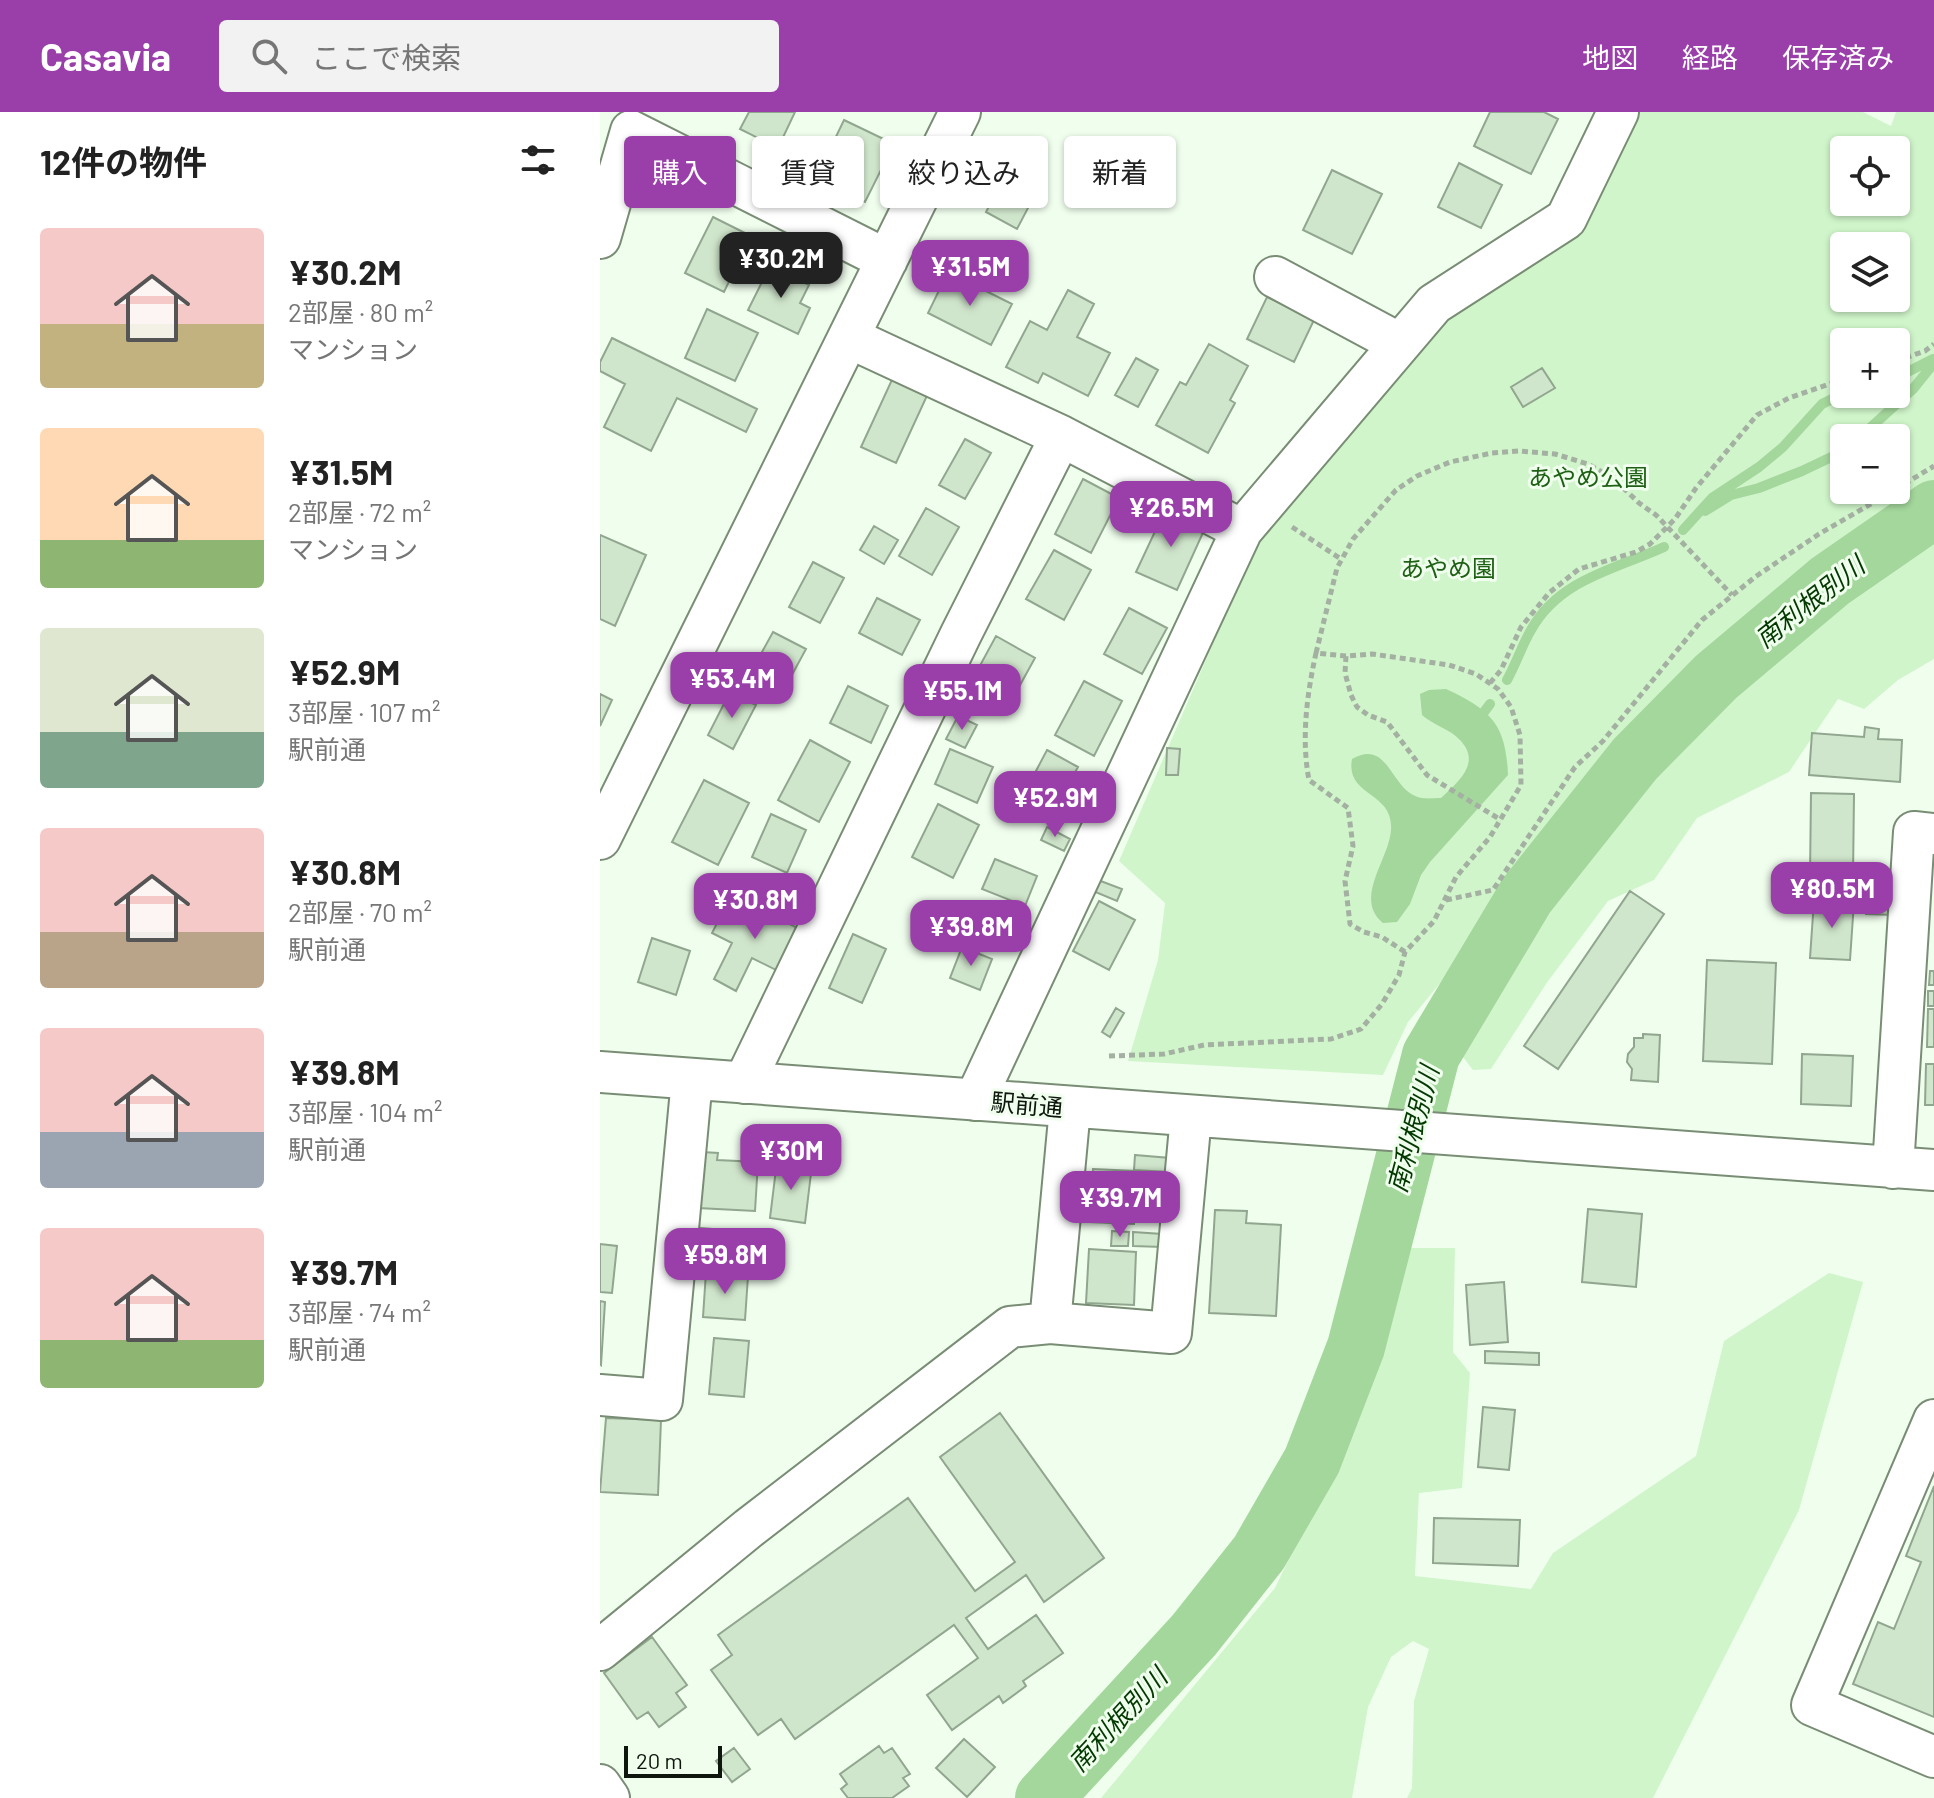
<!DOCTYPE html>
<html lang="ja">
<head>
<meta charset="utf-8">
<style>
	body { margin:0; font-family:Barlow,"Noto Sans JP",sans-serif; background:#f2f2f2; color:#222; height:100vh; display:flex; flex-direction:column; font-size:30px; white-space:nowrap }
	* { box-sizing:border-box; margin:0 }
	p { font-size:26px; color:#767676 }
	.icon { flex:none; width:44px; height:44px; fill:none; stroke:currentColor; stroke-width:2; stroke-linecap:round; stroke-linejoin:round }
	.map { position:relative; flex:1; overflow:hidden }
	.side { display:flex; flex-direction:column; background:#fff; width:600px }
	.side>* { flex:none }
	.banner { position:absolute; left:24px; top:24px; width:760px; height:72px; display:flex; gap:16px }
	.fabs { position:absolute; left:1230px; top:24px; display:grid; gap:16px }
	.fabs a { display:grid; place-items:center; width:80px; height:80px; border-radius:8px; background:#fff; box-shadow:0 2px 6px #0004; font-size:40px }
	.scale { position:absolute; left:24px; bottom:20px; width:98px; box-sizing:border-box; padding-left:8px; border:4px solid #0e160d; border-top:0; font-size:22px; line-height:28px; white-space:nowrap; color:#0e160d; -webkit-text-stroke:6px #f0feee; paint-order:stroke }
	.price { position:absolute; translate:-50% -68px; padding:0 18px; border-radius:16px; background:#9a3faa; color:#fff; font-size:26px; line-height:52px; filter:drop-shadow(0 2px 4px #0008) }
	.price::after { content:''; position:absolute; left:50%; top:48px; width:24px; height:18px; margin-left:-12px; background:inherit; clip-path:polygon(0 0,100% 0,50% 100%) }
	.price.selected { background:#222; color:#fff }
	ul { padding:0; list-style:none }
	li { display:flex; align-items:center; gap:24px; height:200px; padding:0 40px }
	li span { display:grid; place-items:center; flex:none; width:224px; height:160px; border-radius:8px; color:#555 }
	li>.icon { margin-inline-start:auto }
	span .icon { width:96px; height:96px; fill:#fffc; stroke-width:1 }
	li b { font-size:34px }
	h2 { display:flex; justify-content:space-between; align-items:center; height:96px; padding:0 40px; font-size:34px }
	.chip { padding:0 28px; border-radius:8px; background:#fff; box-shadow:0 2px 6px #0004; font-size:28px; line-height:72px }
	.chip.selected { background:#9a3faa; color:#fff }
	header { display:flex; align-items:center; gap:48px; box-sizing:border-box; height:112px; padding:0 40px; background:#9a3faa; color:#fff }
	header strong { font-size:38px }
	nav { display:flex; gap:44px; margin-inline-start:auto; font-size:28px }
	.search { width:560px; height:72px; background:#f2f2f2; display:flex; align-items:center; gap:20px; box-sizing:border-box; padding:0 28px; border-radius:8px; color:#767676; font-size:30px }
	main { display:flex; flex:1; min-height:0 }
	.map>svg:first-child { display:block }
	.green { fill:#d0f5ca; fill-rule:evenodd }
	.water { fill:#a4d79c }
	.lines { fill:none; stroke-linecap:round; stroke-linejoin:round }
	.stream { stroke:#a4d79c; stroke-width:10 }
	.river { stroke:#a4d79c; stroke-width:58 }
	.building { fill:#d0e6cc; stroke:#91a68e; stroke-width:2 }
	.minor-casing { stroke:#798d75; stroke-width:44 }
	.path { stroke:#a4b0a2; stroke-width:5; stroke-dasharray:6 4; stroke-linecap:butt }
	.minor { stroke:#fff; stroke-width:40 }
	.labels { text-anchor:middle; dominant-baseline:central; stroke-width:6; stroke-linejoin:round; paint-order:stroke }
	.park-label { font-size:24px; fill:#1e6114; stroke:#f0feee }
	.street-label { font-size:24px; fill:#0e160d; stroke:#f0feee }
	.water-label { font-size:26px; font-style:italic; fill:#033900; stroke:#f0feee }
</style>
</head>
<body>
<header>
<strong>Casavia</strong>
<div class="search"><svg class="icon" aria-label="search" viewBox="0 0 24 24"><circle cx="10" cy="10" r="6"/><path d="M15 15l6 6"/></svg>ここで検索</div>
<nav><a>地図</a><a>経路</a><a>保存済み</a></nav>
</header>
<main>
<section class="side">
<h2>12件の物件<svg class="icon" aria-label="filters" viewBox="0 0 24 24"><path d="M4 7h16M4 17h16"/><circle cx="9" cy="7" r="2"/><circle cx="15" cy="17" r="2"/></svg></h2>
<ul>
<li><span style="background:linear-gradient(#f6c9c9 60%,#c2b280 0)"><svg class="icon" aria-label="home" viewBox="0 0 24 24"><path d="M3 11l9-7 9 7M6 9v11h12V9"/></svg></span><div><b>¥30.2M</b><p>2部屋 · 80 m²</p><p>マンション</p></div></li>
<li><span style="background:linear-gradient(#ffd9b3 70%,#8fb573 0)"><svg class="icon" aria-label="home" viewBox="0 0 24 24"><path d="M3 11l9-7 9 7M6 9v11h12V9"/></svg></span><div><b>¥31.5M</b><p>2部屋 · 72 m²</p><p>マンション</p></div></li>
<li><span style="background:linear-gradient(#dfe7d0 65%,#7fa58c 0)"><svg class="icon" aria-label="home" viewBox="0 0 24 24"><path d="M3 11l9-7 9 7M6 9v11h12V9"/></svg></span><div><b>¥52.9M</b><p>3部屋 · 107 m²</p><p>駅前通</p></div></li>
<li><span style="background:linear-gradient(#f6c9c9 65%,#b9a48a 0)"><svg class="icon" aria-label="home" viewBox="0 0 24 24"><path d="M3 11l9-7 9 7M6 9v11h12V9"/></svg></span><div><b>¥30.8M</b><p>2部屋 · 70 m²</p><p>駅前通</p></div></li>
<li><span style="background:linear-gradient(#f6c9c9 65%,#9aa5b1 0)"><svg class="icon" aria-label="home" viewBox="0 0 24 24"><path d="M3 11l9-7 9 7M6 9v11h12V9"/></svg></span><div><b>¥39.8M</b><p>3部屋 · 104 m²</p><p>駅前通</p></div></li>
<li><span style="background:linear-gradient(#f6c9c9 70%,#8fb573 0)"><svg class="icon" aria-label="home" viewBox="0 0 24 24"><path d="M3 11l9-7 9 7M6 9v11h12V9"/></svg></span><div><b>¥39.7M</b><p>3部屋 · 74 m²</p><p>駅前通</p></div></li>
</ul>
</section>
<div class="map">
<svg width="1334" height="1686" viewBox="0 0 1334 1686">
	<rect width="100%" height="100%" fill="#f0feee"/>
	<!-- green -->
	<path class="green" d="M1033,0H1263L1291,14L1296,0H1334V372L1302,395L1334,377V547L1298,568L1264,597L1238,587L1189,660L1097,706L1054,768L1008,789L946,872L891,957L873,958L850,928L901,806L1059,593L1038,612L925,758L860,847L808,910L783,963L528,949L558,848L565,791L519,749L659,425L839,202L978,113ZM1244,38H1296V90H1244ZM1244,134H1296V186H1244ZM1244,230H1296V282H1244ZM1244,326H1296V378H1244Z
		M810,1136H855L853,1240L870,1261L862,1376L819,1381L815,1464L931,1477L953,1441L1096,1344L1124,1229L1229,1161L1263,1170L1199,1398L1053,1686H807L812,1676L814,1589L829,1537L813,1529L791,1545L768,1595L752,1686H501L675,1476L770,1278Z"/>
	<!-- water -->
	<path class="water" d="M846,577C891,598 906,612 908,663L830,750L821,763L810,792L797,810L783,811C753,787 789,748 791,718C794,679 745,685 752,647C790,625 790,681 822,686C828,687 836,686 841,686C858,670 882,651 860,628C850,617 833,613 822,603L820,582L829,578Z"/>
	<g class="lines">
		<!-- stream -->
		<path class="stream" d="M1296,266L1333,247
			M1259,326L1313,277L1334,251
			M1105,399L1131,383L1159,376L1202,359L1244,339
			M1083,418L1112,386L1159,355L1183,335L1222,292L1244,281
			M907,568C916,552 922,533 931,518C959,467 1016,457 1064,435
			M884,600L890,592"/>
		<!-- river -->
		<path class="river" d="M444,1686L594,1523L659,1441L712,1349L756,1235L831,943L926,784L1035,647L1116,565L1230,469L1334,397"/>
	</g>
	<!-- building -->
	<path class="building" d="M149,0H195L178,36L140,17Z
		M890,0H944L958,7L931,62L874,34Z
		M244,8L294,32L265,90L216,66Z
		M859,51L902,73L881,116L838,95Z
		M408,58L439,75L417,117L386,100Z
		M732,58L782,82L752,142L703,118Z
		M113,105L151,124L124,180L85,161Z
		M170,154L209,173L200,191L210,196L198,222L148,198Z
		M348,160L412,192L391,233L328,201Z
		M468,178L494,192L477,225L510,241L488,284L443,261L438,271L406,255L430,209L447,218Z
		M667,185L714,208L694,250L647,227Z
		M107,197L158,221L135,269L85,246Z
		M12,226L157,297L146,320L77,286L51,339L4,315L25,272L0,259V250Z
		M609,232L648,254L630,288L635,291L608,341L556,313L580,270L586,273Z
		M536,246L558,258L538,295L515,283Z
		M942,256L955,276L923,295L911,275Z
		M296,259L331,275L296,351L261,335Z
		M365,327L391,341L365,387L339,373Z
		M483,367L519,386L491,441L455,422Z
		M326,396L359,415L332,463L299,444Z
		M566,396L606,414L577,478L536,460Z
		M274,414L298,428L284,452L260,438Z
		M0,423L46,443L15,514L0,507Z
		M454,438L491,458L464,508L426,487Z
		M213,450L244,466L220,511L189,495Z
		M277,486L320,508L302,543L259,521Z
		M529,496L567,516L542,562L504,542Z
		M173,520L206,537L179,587L146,569Z
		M396,524L435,546L409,593L370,572Z
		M484,569L522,589L494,644L455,623Z
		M248,574L288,594L271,631L230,611Z
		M130,580L156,593L133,637L108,623Z
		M0,582L12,588L0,614Z
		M358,604L377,613L365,636L346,627Z
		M1265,615L1279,617L1278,627L1302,628L1300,670L1209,663L1212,621L1264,625Z
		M210,628L250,650L219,710L178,688Z
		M567,636L580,637L578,663H566Z
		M350,637L393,655L377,691L335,672Z
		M447,638L478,655L458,692L427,676Z
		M104,668L149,691L118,753L72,730Z
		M1211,681L1254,682L1253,765L1210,764Z
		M338,692L379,713L353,766L312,745Z
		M171,702L206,718L187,761L152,745Z
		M447,715L470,727L464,739L441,728Z
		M395,747L437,764L425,794L382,777Z
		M498,768L522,777L517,789L493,779Z
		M1030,779L1064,802L958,957L924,934Z
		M132,782L207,821L186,863L152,846L136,879L114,867L132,831L112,821Z
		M1267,786L1294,787L1293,803L1266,802Z
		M1214,788L1254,790L1250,848L1210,846Z
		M499,789L535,808L509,858L473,839Z
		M253,822L286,837L262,891L229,876Z
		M52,826L90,839L76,883L38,870Z
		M362,835L392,847L380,878L350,866Z
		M1107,848L1176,851L1172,952L1103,949Z
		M1330,859H1334V873H1329Z
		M1328,879H1334V894H1328Z
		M516,896L524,901L510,925L502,920Z
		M1328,897H1334V935H1327Z
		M1043,922L1060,923L1058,970L1031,968L1032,957L1027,950L1028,942L1034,935V926H1043Z
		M1202,942L1253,944L1251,994L1201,992Z
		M1326,952H1334V993H1325Z
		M160,1013L175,1016L170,1042L156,1040Z
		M102,1040L118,1041L117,1048L158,1050L155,1099L98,1096Z
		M535,1043L570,1046L569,1060L534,1058Z
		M177,1049L212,1053L205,1111L170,1106Z
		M493,1057L536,1059L534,1112L490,1110Z
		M988,1097L1042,1102L1036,1175L982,1170Z
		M615,1098L647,1099L646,1111L681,1113L676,1204L609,1201Z
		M101,1116L148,1120L147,1137L99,1133Z
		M512,1119L529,1120L528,1134H511Z
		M533,1120L562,1122V1135L533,1134Z
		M0,1132L17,1134L12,1181L0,1180Z
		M489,1137L536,1140L534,1193L486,1191Z
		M106,1160L148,1164L145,1208L103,1205Z
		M904,1170L908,1230L870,1233L866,1173Z
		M0,1189L5,1190L1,1253L0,1252Z
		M114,1226L149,1229L144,1285L109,1282Z
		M885,1239L939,1241V1253L885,1251Z
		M883,1295L915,1298L909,1358L878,1355Z
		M400,1301L504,1446L444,1490L426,1463L366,1506L388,1537L436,1503L463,1541L423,1569L426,1574L403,1591L399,1584L352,1618L327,1583L378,1546L354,1513L195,1627L181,1607L158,1623L111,1558L132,1543L118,1523L308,1386L375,1479L415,1450L340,1345Z
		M6,1306L61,1308L58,1383L0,1380Z
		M1334,1374V1605L1253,1572L1278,1510L1294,1517L1321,1450L1306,1444Z
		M834,1406L920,1408L918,1454L833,1451Z
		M52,1525L87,1573L76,1581L86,1595L59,1615L48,1600L37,1607L4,1561Z
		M364,1627L395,1655L367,1685L336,1656Z
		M279,1634L284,1641L292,1636L310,1662L303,1666L309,1674L292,1686H248L241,1677L247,1672L240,1662Z
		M134,1636L150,1657L132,1670L116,1649Z"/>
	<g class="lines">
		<defs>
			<path id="minor" d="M0,126L31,19L287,148
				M675,165L800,232
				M250,226L461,324L642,418
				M0,727L360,0
				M0,960L1334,1058
				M144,971L361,522L461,324
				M375,988L642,418L834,192L966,107L1018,0
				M1293,1056L1314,720L1334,722
				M450,1211L470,996
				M0,1283L62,1288L92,967
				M1334,1308L1212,1593L1334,1645
				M0,1538L149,1416L410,1215L450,1211L571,1221L591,1004
				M0,1673L9,1686"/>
		</defs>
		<!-- minor casing -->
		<use href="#minor" class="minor-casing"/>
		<!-- path -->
		<path class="path" d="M1296,249L1325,239L1334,232
			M1296,377L1334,354
			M692,415L741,447
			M716,541L737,456L753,427L796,378L817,364L850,350L892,341L919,339L955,342L988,352L1014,367L1039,391L1056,403L1132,483
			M746,544L745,561L751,583L757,595L768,603L787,610L827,663L901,708
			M890,571L901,558L921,515L949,481L979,457L1036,440L1050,432L1075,407L1096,376L1157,303L1189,286L1244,267
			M846,788L893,778L975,655L1003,629L1102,508L1155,465L1219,422L1295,378
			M509,944L564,942L604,933L731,927L761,917L782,892L799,863L805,840L834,809L856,765L890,725L921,673L920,623L911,595L898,577L876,562L849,553L772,542L746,544L716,541C707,582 701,626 709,668L748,696L753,734L745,769L750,812L764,820L782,825L805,840"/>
		<!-- minor -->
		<use href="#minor" class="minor"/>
	</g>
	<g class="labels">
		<!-- park labels -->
		<g class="park-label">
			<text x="988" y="364">あやめ公園</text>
			<text x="848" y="455">あやめ園</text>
		</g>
		<!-- street labels -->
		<g class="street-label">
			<text transform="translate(427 992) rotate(5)">駅前通</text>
		</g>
		<!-- water labels -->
		<g class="water-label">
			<text transform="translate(1209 489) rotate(-38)">南利根別川</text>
			<text transform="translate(812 1017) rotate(-75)">南利根別川</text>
			<text transform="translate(517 1607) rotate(-47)">南利根別川</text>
		</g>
	</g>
</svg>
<div class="fabs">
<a><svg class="icon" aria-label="locate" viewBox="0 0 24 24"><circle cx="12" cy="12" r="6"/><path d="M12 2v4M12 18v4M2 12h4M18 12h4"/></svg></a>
<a><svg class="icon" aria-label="layers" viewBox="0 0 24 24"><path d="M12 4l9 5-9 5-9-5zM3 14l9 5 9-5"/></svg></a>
<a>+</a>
<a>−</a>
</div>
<div class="scale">20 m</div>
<b class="price selected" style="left:181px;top:188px">¥30.2M</b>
<b class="price" style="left:370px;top:196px">¥31.5M</b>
<b class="price" style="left:571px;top:437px">¥26.5M</b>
<b class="price" style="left:132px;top:608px">¥53.4M</b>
<b class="price" style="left:362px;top:620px">¥55.1M</b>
<b class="price" style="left:455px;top:727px">¥52.9M</b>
<b class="price" style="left:1232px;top:818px">¥80.5M</b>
<b class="price" style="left:155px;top:829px">¥30.8M</b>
<b class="price" style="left:371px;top:856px">¥39.8M</b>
<b class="price" style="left:191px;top:1080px">¥30M</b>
<b class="price" style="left:520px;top:1127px">¥39.7M</b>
<b class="price" style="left:125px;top:1184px">¥59.8M</b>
<div class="banner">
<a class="chip selected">購入</a>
<a class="chip">賃貸</a>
<a class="chip">絞り込み</a>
<a class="chip">新着</a>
</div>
</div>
</main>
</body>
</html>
